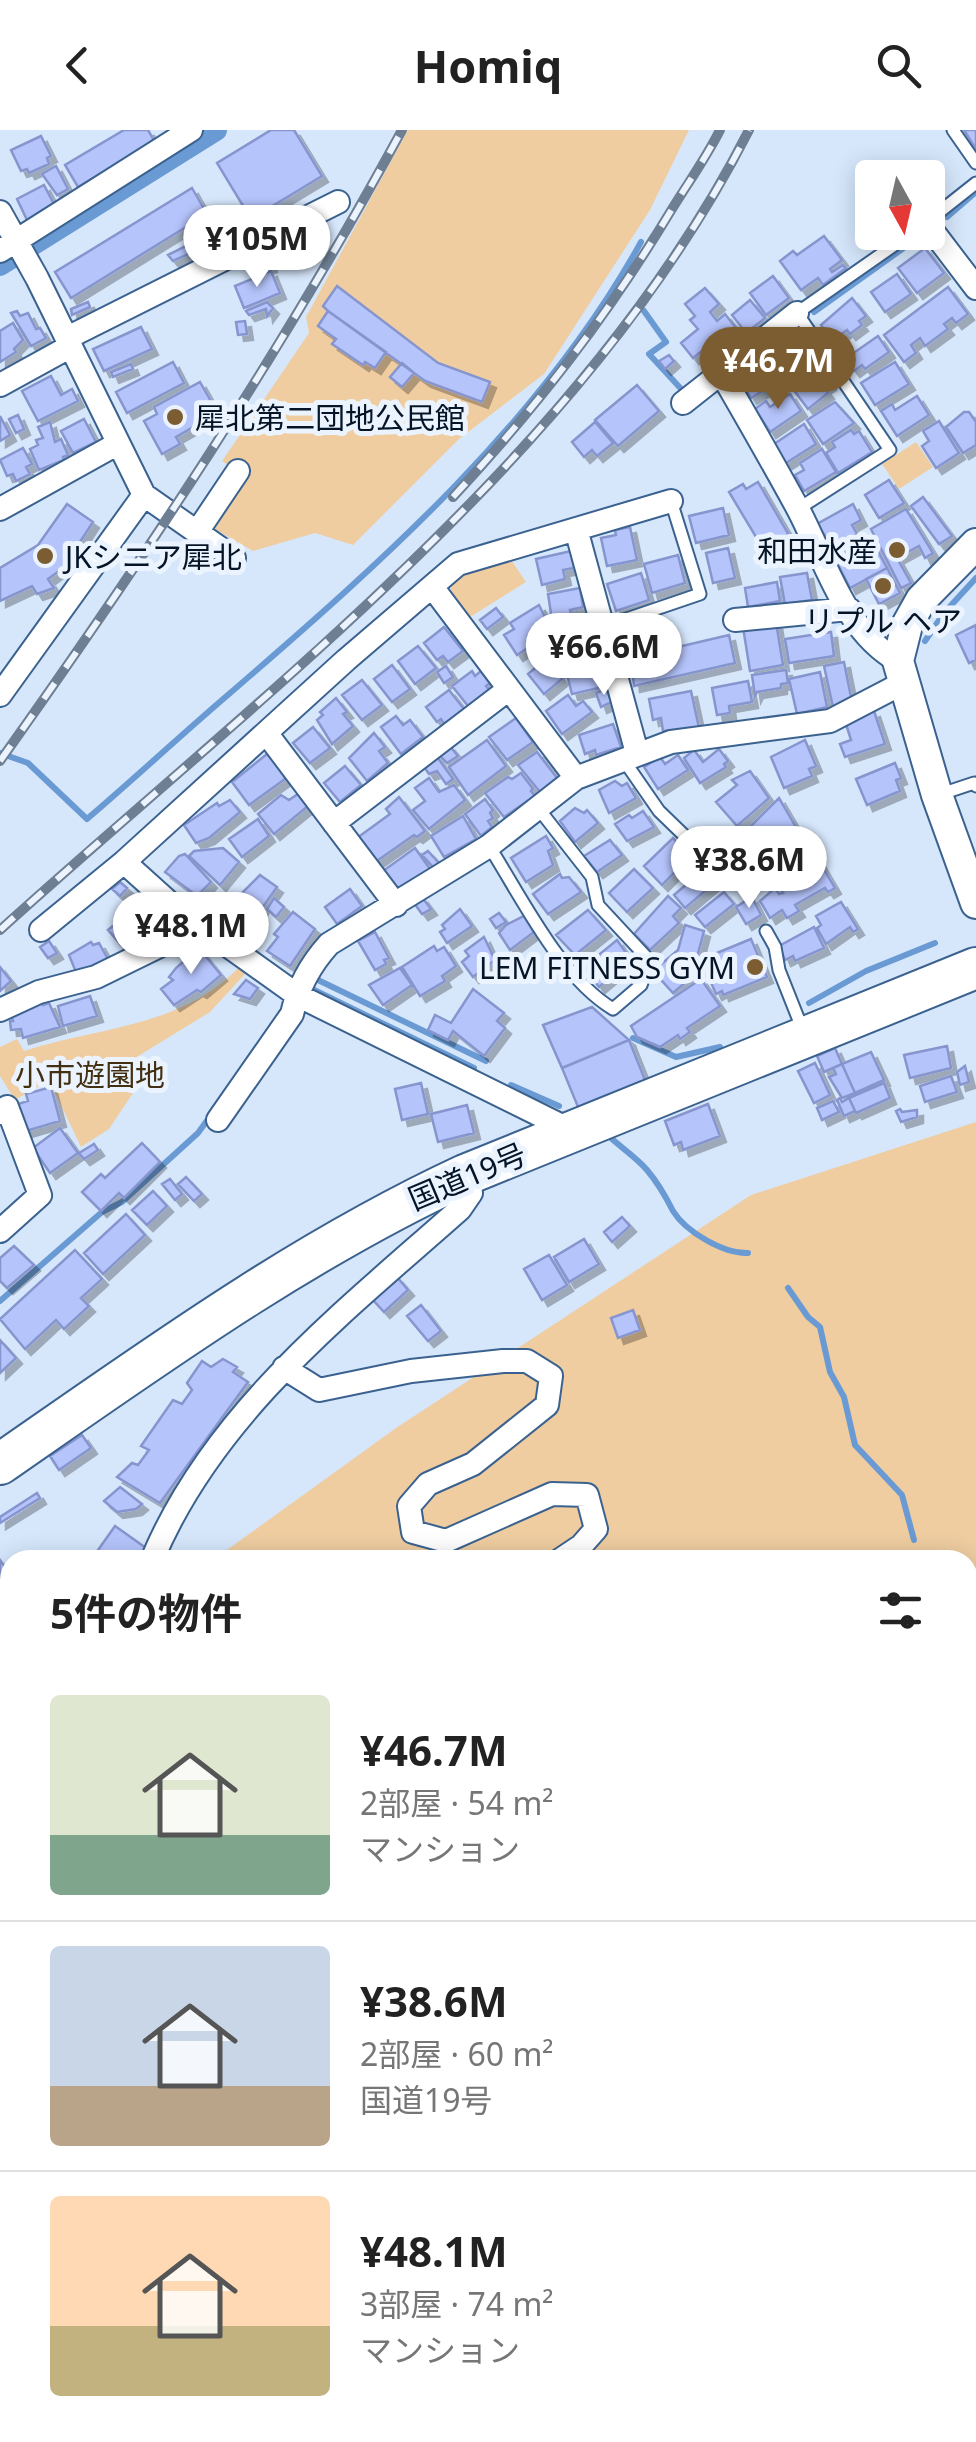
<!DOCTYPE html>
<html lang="ja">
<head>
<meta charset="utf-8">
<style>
	body { margin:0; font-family:"Noto Sans","Noto Sans JP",sans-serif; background:#f6f6f6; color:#222; height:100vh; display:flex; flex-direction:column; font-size:38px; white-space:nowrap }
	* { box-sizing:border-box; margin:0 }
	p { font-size:32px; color:#767676 }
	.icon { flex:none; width:55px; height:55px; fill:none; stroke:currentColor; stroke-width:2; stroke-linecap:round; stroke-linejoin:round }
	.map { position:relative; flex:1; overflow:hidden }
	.details { position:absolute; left:0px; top:1420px; width:978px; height:892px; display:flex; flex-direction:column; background:#fff; border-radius:30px 30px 0 0; box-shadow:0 5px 25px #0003 }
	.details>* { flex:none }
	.needle { width:65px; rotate:172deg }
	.controls { position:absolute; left:855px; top:30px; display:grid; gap:20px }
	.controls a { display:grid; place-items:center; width:90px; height:90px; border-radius:10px; background:#fff; box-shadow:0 5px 25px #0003; font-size:50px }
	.price { position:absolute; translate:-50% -85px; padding:0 22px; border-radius:35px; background:#fff; color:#222; font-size:32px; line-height:65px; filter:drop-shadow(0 2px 5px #0008) }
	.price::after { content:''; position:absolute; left:50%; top:60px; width:30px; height:22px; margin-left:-15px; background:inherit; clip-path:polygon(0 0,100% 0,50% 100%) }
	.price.active { background:#7c5c31; color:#fff }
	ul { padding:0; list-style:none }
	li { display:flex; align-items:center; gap:30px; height:250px; padding:0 50px }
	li+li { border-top:2px solid #e0e0e0 }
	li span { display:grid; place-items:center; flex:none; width:280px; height:200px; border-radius:10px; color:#555 }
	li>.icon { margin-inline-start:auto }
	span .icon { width:120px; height:120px; fill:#fffc; stroke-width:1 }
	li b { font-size:42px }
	h2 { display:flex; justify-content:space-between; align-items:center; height:120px; padding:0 50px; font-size:42px }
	header { display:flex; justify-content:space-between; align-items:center; height:130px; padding:0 50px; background:#fff; font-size:45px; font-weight:700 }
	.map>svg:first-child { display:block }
	.green { fill:#efcda1 }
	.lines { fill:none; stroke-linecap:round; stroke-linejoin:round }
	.stream { stroke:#6a9ad3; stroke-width:6 }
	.canal { stroke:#6a9ad3; stroke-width:22 }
	.building { fill:#b5c4fb; stroke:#8795ce; stroke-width:2.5; filter:url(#shadow) }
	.lane-casing { stroke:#3b628f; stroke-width:15 }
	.street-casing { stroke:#3b628f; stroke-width:26 }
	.secondary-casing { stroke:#3b628f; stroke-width:34 }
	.highway-casing { stroke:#3b628f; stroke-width:44 }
	.lane { stroke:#fff; stroke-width:11 }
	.street { stroke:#fff; stroke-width:22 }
	.secondary { stroke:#fff; stroke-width:30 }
	.highway { stroke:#fff; stroke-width:40 }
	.rail-casing { stroke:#6f7f93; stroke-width:10 }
	.rail { stroke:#ebf4fe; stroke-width:6; stroke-dasharray:19; stroke-linecap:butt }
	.poi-dot { fill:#7c5c31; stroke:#ebf4fe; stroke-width:4 }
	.labels { text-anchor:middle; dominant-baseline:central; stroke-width:10; stroke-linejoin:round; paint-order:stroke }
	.poi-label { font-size:30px; fill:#051527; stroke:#ebf4fe; text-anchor:start }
	.park-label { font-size:30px; fill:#432f12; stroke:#ebf4fe }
	.street-label { font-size:30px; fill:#051527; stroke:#ebf4fe }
</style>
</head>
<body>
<header><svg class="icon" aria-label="back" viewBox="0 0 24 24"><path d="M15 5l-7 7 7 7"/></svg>Homiq<svg class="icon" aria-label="search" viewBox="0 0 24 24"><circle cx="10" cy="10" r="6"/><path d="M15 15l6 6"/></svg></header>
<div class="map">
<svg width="976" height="2312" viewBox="0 0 976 2312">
	<defs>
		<filter id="shadow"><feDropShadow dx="6" dy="6" stdDeviation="0" flood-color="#0004"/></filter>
	</defs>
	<rect width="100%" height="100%" fill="#d6e7fc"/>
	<!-- green -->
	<path class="green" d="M408,0H689L650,80L544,244L459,309L353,415L315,403L253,421L215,399L246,347L222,331L309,203L306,187Z
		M916,312L933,337L899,359L882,334Z
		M509,427L526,452L467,489L453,471L450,452L464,439Z
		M239,837L246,843L210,882L127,933L141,951L109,999L81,1017L49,950L15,970L0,946V917L17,909L24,921C98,897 183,897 239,837Z
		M976,992V2312H0V1649L10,1636V2302H968V1430H213L396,1298L751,1065Z"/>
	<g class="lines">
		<!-- stream -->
		<path class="stream" d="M947,87L976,62
			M644,181L666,212L649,224L683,261
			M814,182L919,107
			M925,511L944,483L976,448
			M0,623L28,633L87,689C135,648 181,605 229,564C383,431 542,291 641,112
			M318,850L486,931
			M304,855L474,938
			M809,873L866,841L935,813
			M633,908L676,927L720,917
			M511,955L559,976
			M611,1008C623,1019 637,1028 647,1040C658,1053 666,1067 673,1081C686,1102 724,1124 748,1123
			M788,1158L808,1187L820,1197L830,1242L844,1267L855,1315L902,1365L914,1410
			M0,1171L102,1082L122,1072L198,1003L211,985"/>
		<!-- canal -->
		<path class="canal" d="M0,135L216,0"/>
	</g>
	<!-- building -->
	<path class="building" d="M124,0H148L155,12L78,57L65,35Z
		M271,0H294L322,46L251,89L217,33Z
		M964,0H976V19Z
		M41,6L51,26L47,28L49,34L29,43L27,39L21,41L11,20Z
		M56,36L68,59L57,65L42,44Z
		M44,55L56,78L28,92L17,69Z
		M192,58L207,84L71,168L55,142Z
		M824,106L842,130L830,139L832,142L843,135L846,138L823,155L818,148L801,160L780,131L793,121L797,125Z
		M200,109L204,117L173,131L168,125Z
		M925,118L944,143L917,163L898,138Z
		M267,126L271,136L257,142L253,131Z
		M271,141L280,163L244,178L235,156Z
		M897,144L911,164L885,182L871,162Z
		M773,146L789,168L766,185L750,163Z
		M337,156L438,233L490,252L482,272L425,251L328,181L323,176Z
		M948,157L968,184L956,193L952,188L944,194L948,199L925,216L920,208L911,215L916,223L904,232L884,205Z
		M705,158L719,174L710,182L717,191L725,184L740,203L723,217L717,209L693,228L681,213L698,199L690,190L695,186L685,174Z
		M852,168L866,186L859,191L862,195L850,204L847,200L832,211L821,195Z
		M750,170L765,188L746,203L732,185Z
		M88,172L90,177L72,185L71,179Z
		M267,172L273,178L267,186L266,179L249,185L246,181Z
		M17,181L20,186L28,183L36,199L40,198L46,208L31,216L11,183Z
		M328,181L386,222L375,238L365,232L363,235L332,214L336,209L318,196Z
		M245,191L247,204L238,205L236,192Z
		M13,193L23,210L14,219L16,222L0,232V201Z
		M141,197L152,219L104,241L93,219Z
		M798,205L812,225L786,243L772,223Z
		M878,206L889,222L865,239L862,235L854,241L845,229Z
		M669,225L674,231L665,239L659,231Z
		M770,230L782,249L751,268L739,249Z
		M173,232L184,253L127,283L116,262Z
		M895,232L909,254L875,275L861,253Z
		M402,233L414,243L402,257L390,247Z
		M131,234L133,239L113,247L111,242Z
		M819,239L830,254L824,258L828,263L808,279L793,259Z
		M51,246L61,265L72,259L78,271L38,291L22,261Z
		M200,252L212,273L196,282L202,292L176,307L180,314L162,324L144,291L157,284L154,277Z
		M637,255L659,281L618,316L595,290Z
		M790,264L801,281L770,302L755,279L766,271L770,277Z
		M917,266L929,285L897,306L881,281L892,274L895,280Z
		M835,272L854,293L823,314L807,290Z
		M964,282H969L976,292V315L963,323L946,297Z
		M18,285L24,299L16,303L9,289Z
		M0,286L10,305L0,311Z
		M84,289L96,312L73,323L61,301Z
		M939,291L959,323L936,338L922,316L929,311L923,301Z
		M50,292L55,312L61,309L68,325L63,327L64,330L39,340L30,319L38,315L36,310L43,308L38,297Z
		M595,292L613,313L597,326L592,320L584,327L572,312Z
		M804,294L816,314L786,333L774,314Z
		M851,300L854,304L859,301L872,322L838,343L826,323L835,317L832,312Z
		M23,318L32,334L26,337L30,344L16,351L13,344L7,346L0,330Z
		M822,319L836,342L804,361L795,345L804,340L800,333Z
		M889,350L904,373L879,388L865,365Z
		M758,352L793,412L768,427L729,362L743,354L746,359Z
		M923,367L952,406L939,414L911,376Z
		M67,374L93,392L63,438L48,449L54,458L37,464L32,456L0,471V438L38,415Z
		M853,374L861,390L852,395L857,404L833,418L817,394Z
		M723,378L729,405L696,413L689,386Z
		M906,379L933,423L925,428L919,416L897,428L911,453L901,458L871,399Z
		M630,397L637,430L607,436L601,408L616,405L615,400Z
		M872,410L887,438L850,458L835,429Z
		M728,418L735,448L713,453L706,423Z
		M571,421L574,438L563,440L565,449L542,455L536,429Z
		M678,425L685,453L652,463L644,434Z
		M887,438L900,463L879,474L866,449Z
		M641,443L649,470L616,481L607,454Z
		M807,443L812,470L785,474L780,447Z
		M777,452L780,471L748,477L745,458Z
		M580,458L583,477L570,480L572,487L552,490L548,464Z
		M539,475L552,502L517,525L504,505L514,499L510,493Z
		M496,478L503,487L487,499L480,490Z
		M776,492L783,535L750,541L743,497Z
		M591,495L597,519L570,526L563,502Z
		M976,495V530L969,533L956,505Z
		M444,497L463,521L448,532L443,526L437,530L424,513Z
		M831,502L834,526L789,533L785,509Z
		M729,505L735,533L634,556L631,528Z
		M418,516L436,538L415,554L398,531Z
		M552,524L563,538L557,543L562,549L544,564L528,544Z
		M844,532L851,567L833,577L824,536Z
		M597,533L603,557L572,564L566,541Z
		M392,535L410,559L392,572L374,549Z
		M446,536L453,547L444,553L437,542Z
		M786,540L788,553L781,554V558L757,562L755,566L752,545Z
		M472,541L475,546L481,541L490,553L486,556L489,560L468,576L452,556Z
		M820,542L827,577L797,584L789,549Z
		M362,550L382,575L362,590L342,565Z
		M748,551L752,572L729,576L730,583L717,585L712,558Z
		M606,559L612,572L601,577L596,563Z
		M449,560L464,579L444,594L441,589L437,592L426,577Z
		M691,561L699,598L663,601L661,588L653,590L649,569Z
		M568,565L576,576L583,571L592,582L562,604L546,581Z
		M336,568L347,582L343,584L353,596L332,614L317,590L323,585L320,582Z
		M874,581L885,614L845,627L840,614L851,610L845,591Z
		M396,586L403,595L410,590L423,607L401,624L381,597Z
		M516,588L533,612L507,630L489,607Z
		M613,594L621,617L596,625L595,620L585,624L579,605Z
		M313,597L330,618L310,633L293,613Z
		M374,603L385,617L379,621L388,633L367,651L349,628Z
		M487,610L506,636L468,665L449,637Z
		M805,610L816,636L809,639L812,646L784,658L771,627Z
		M449,615L458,626L447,633L438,624Z
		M719,619L728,631L724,634L726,637L700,653L684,628L694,620L703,632Z
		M537,622L557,648L540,662L518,635Z
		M267,624L283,640L285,649L249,675L232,652Z
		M435,624L453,649L446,654L437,641L429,644L422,634Z
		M678,625L688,640L658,659L644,637L660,627L665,634Z
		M895,633L901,648L896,650L900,661L867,675L856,649Z
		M345,636L361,655L340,672L324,653Z
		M750,641L769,668L737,696L716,672L737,655L732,650Z
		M521,643L533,659L531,661L535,666L504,687L485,663L508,647L512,649Z
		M429,648L439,662L454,655L465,670L429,699L413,680L425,671L415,658Z
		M615,651L622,656L627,653L636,668L609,683L599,660Z
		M298,664L308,676L274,704L258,684L281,665L289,670Z
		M399,667L425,701L417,707L414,705L374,733L357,708L390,684L386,679Z
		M779,668L796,697L772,721V727L746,701Z
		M485,669L493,680L490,683L493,688L488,691L492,697L481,706L465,684Z
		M230,670L240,682L209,708L196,713L184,695L217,673L219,676Z
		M575,678L584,683L587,680L598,693L575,712L560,691Z
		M643,681L654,697L627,711L615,694L629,685L632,688Z
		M463,686L476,709L444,727L431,706Z
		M258,689L269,706L242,727L229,709Z
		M546,706L553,718L548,721L553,735L526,752L511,728Z
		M673,708L691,726L662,755L644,736Z
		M610,710L622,725L597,742L584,726Z
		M223,718L239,732L220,755L189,726L194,721Z
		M415,718L430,739L394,761L383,741Z
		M428,721L439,733L433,737L422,725Z
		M185,724L211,752L197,766L165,742L179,726Z
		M815,724L835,758L828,762L825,758L795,775L799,781L787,788L782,780L770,788L760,771L775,758L779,764L783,763L779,757L803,742L798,735Z
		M634,739L653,758L627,782L609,763Z
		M701,742L712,755L685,778L674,765Z
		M560,744L562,748L569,747L581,762L548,784L533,764Z
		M260,745L277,757L260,781L240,765Z
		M120,752L127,758L120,766L112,759Z
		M350,759L362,776L337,794L325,777Z
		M724,762L734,774L705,797L695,785Z
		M668,766L681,778L673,786L679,793L650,820L634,804Z
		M422,767L431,779L422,784L414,773Z
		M752,767L761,785L746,794L736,777Z
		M238,768L256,782L238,805L221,788Z
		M274,768L284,777L276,787L267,779Z
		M146,769L163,790L127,822L108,800Z
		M841,772L858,799L853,802L850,797L826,814L817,798L821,795L816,786Z
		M460,779L472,796L447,813L440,802L445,799L442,795Z
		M588,780L606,800L575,825L556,805Z
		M293,782L315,799L290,836L267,821L278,807L274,804Z
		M499,783L506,792L496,798L490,789Z
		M524,786L534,802L510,820L499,803L506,795Z
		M685,795L704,801L696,831L701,839L673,863L653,841L678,820Z
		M814,797L824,818L795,831L793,826L785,830L779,816Z
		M375,802L389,828L384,830L386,834L375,840L358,811Z
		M484,807L495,830L473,847L462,832L469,826L465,821Z
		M751,809L767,847L723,865L722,861L716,864L706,841L711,839L707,827Z
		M617,810L631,830L599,857L584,837Z
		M49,811L57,823L48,828L40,817Z
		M91,812L93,815L99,813L109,831L78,847L69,825Z
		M434,816L437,821L444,817L456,836L442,846L445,851L420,866L402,837Z
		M199,818L221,845L201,862L197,860L174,875L161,859L173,850L169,847L176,838Z
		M0,837L11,851L0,861Z
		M400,838L412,855L383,875L369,855Z
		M701,849L720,876L687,898L690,902L680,909L678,905L660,917L637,907L631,896Z
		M246,850L258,858L250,869L234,864Z
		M473,859L504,883L497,891L505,898L484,926L453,901L448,910L428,900L435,885L451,893Z
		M90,866L97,886L63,896L58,876Z
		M42,870L43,875L49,873L60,897L23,908L21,899L11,900L10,891H13L10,881Z
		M592,877L629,910L562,938L543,895Z
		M629,910L645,950L578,977L562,938Z
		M947,916L951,938L910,948L904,925Z
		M835,918L842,934L824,942L817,926Z
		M871,922L884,950L855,963L842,934Z
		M815,933L830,965L814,973L798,941Z
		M842,934L855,963L842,968L829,947L836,944L833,938Z
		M965,936L969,952L960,955L957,942Z
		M951,946L957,962L925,972L920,956Z
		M421,953L428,984L402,990L395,959Z
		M884,953L890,968L856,983L849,968Z
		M51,957L60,991L26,1001L18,974L28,971L26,964Z
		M840,968L842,972L849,968L855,981L844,986L837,970Z
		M833,971L839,982L822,990L817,978Z
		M708,974L720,1006L683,1020L681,1012L674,1015L665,991Z
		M467,975L474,1003L438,1012L431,984Z
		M900,979L902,982L917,980V987L901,992L896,981Z
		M60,998L78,1023L50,1043L33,1018Z
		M142,1013L160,1032L124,1068L119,1063L101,1081L82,1062L101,1044L105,1048Z
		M94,1014L98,1020L84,1029L79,1023Z
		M186,1047L202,1064L194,1071L178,1054Z
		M170,1049L182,1064L175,1070L162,1054Z
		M153,1061L167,1076L147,1095L132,1080Z
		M126,1084L145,1105L103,1144L84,1123Z
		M622,1087L630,1096L612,1112L604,1102Z
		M584,1109L599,1134L569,1152L554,1127Z
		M14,1116L34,1135L7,1158L0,1151V1128Z
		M75,1120L102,1149L81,1168L89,1176L64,1199L56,1190L25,1219L0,1189Z
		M549,1125L567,1155L542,1170L524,1139Z
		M397,1147L408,1160L384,1182L373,1170Z
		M421,1175L441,1201L428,1211L407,1186Z
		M633,1180L640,1200L618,1208L611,1188Z
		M0,1210L16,1228L0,1243Z
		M223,1229L237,1237L233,1242L248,1252L160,1373L117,1347L132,1333L138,1335L149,1320L141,1316L173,1270L182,1274L192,1260L187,1253L202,1231L211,1237Z
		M82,1305L91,1318L59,1340L50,1326Z
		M120,1357L142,1374L136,1379L117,1382L104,1371Z
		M37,1363L40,1368L0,1393V1387Z
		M115,1396L146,1418L136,1430H91Z
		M0,1430L10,1444V1463L0,1470Z
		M10,1511V1542L0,1551V1515Z"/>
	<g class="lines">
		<defs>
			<path id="lane" d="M953,0L976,33
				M928,91L976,53
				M798,379L890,320L797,183L913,102
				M603,497L700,464L671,371
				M623,629L659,681L725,745
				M941,664L974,653L976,656
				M489,716C522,768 560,847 613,879L641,855L650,831L598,775L592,747L538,678
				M766,801L775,817L779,840L804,903"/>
			<path id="street" d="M0,82L37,148L144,365L0,565
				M928,95L976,158
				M0,121L191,0
				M67,208L338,72
				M720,241C746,286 772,331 797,377C825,429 844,501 898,531
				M0,255L71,216
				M683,273L797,183
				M144,365L234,428
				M0,379L117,314
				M576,399L637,623
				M197,402L238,341
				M433,458L576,648
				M735,490L849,479
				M267,604L396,775
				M334,693L509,559
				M124,732L175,778L297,865L572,1001
				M41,800L124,732L346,530L458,434L671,371
				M0,880L39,862L96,847L200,796
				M0,983L7,977L40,1065L0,1101
				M218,990L292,884C298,857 310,835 329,814L489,716L576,648L671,612L830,591L903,553
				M284,1238L319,1260L411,1241L503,1231H527L551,1246L547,1275L473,1334L428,1354L409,1376L413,1402L446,1411L552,1364L587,1365L596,1399L581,1416L560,1430
				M152,1430C213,1283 344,1182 460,1079L471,1063L465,1045
				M0,1576L10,1564
				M0,2100L10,2102
				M263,2312L266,2302
				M429,2312L438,2302
				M593,2312L594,2302"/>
			<path id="secondary" d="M976,414L921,470L907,495L898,531L937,665L976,773"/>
			<path id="highway" d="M0,1334C150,1230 299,1122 465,1045L976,838"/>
		</defs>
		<!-- lane casing -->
		<use href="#lane" class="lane-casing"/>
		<!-- street casing -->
		<use href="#street" class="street-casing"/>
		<!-- secondary casing -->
		<use href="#secondary" class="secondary-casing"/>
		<!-- highway casing -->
		<use href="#highway" class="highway-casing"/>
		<!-- lane -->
		<use href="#lane" class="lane"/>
		<!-- street -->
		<use href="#street" class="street"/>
		<!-- secondary -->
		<use href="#secondary" class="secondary"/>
		<!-- highway -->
		<use href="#highway" class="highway"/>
		<defs>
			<path id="rail" d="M453,367C538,275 607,187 672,79C688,53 706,28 720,0
				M0,631C145,427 283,220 402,0
				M0,800C263,562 586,322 749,0"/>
		</defs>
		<!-- rail casing -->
		<use href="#rail" class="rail-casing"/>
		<!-- rail -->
		<use href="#rail" class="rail"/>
	</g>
	<!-- markers -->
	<g class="poi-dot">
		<circle cx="175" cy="287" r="10"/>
		<circle cx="897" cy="420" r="10"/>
		<circle cx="45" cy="426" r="10"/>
		<circle cx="883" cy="456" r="10"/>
		<circle cx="755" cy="837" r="10"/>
	</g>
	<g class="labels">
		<!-- poi labels -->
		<g class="poi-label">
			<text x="195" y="287">犀北第二団地公民館</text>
			<text x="877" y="420" text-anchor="end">和田水産</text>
			<text x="65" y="426">JKシニア犀北</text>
			<text x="883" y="490" text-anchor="middle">リプル ヘア</text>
			<text x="735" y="837" text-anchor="end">LEM FITNESS GYM</text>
		</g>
		<!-- park labels -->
		<g class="park-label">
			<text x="90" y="944">小市遊園地</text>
		</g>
		<!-- street labels -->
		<g class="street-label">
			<text transform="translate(467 1046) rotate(-23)">国道19号</text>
		</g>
	</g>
</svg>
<div class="controls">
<a><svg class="needle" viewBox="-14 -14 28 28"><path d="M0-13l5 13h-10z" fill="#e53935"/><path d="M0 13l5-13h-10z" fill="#767676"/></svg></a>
</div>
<b class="price" style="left:257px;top:160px">¥105M</b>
<b class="price active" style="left:778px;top:282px">¥46.7M</b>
<b class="price" style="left:604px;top:568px">¥66.6M</b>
<b class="price" style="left:749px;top:781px">¥38.6M</b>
<b class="price" style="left:191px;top:847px">¥48.1M</b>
<section class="details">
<h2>5件の物件<svg class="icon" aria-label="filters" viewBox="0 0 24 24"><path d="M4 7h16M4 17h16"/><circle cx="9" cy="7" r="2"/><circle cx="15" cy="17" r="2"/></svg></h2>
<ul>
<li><span style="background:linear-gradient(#dfe7d0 70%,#7fa58c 0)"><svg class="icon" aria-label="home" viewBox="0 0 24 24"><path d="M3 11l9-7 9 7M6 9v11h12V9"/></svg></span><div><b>¥46.7M</b><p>2部屋 · 54 m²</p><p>マンション</p></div></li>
<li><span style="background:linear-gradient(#c9d6e8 70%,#b9a48a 0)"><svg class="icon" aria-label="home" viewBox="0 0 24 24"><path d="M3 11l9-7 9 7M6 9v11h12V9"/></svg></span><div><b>¥38.6M</b><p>2部屋 · 60 m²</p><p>国道19号</p></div></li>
<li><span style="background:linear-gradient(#ffd9b3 65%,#c2b280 0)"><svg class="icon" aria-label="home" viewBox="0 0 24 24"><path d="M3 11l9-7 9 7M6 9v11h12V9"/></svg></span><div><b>¥48.1M</b><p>3部屋 · 74 m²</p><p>マンション</p></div></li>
</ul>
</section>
</div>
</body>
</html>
